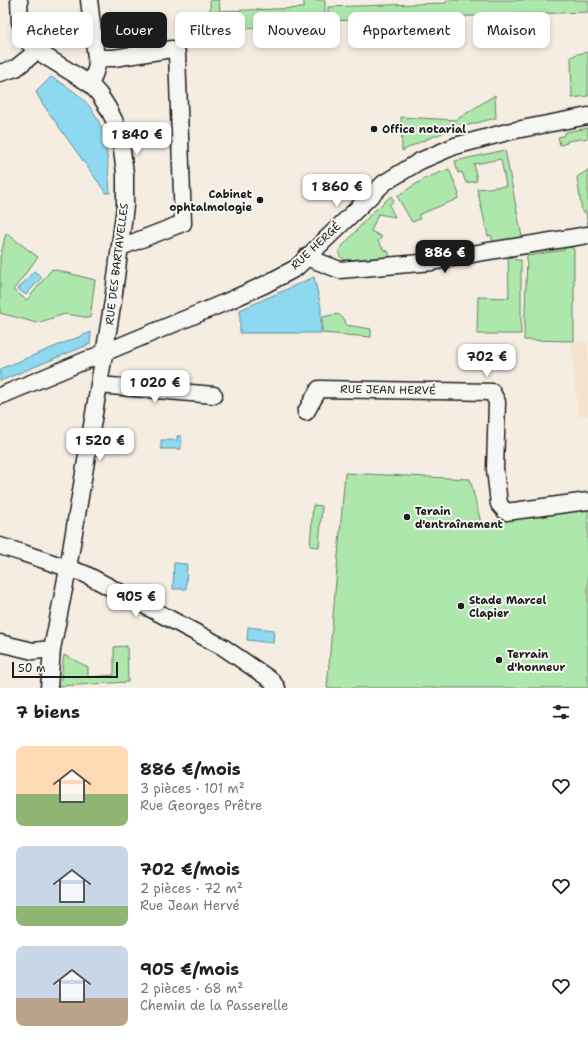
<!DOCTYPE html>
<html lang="fr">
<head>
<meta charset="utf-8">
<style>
	body { margin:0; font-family:"Shantell Sans",sans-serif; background:#f2f2f2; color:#202124; height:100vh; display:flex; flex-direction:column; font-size:15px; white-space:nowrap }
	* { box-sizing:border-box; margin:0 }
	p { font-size:13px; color:#757577 }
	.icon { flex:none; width:22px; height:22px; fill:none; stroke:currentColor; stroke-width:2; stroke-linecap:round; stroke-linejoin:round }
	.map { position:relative; height:688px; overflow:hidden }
	.side { display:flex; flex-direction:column; background:#fff; flex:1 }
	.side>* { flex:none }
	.top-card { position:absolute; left:12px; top:12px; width:564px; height:36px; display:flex; gap:8px }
	.scale { position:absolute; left:12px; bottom:10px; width:106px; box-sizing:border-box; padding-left:4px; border:2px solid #1c1c1c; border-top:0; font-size:11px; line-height:14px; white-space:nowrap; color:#1c1c1c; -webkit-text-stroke:3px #f6f6f2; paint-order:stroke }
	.price { position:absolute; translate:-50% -34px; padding:0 9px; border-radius:8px; background:#fff; color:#222; font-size:13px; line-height:26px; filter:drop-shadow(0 1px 2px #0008) }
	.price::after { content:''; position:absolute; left:50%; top:24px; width:12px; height:9px; margin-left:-6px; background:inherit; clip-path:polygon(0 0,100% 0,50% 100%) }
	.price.selected { background:#1c1c1c; color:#fff }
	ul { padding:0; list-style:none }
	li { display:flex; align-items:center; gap:12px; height:100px; padding:0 16px }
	li span { display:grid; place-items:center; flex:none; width:112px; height:80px; border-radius:8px; color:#555 }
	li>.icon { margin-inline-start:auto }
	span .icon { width:48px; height:48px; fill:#fffc; stroke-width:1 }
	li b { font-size:17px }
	h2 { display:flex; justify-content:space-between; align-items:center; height:48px; padding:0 16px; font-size:17px }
	.tag { padding:0 14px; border-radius:8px; background:#fff; box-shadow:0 2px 6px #0003; font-size:14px; line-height:36px }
	.tag.selected { background:#1c1c1c; color:#fff }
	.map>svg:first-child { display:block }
	.built { fill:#f4e2ce }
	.green { fill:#ade7ac; stroke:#648264 }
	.water { fill:#8fd9f0; stroke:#618d9b }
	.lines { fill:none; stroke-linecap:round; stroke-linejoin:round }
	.minor-casing { stroke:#1c1c1c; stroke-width:19 }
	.minor { stroke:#f6f6f2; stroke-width:16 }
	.poi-dot { fill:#1c1c1c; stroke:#f6f6f2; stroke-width:1.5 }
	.labels { text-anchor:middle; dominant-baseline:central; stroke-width:4; stroke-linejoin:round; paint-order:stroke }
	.poi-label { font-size:11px; font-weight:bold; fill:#1c1c1c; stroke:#f6f6f2; text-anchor:start }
	.street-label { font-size:11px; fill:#1c1c1c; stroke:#f6f6f2 }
</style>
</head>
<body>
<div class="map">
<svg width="588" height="688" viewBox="0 0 588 688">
	<rect width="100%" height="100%" fill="#f5ede2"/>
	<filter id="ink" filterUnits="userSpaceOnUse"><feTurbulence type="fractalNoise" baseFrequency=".025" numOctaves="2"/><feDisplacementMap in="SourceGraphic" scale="8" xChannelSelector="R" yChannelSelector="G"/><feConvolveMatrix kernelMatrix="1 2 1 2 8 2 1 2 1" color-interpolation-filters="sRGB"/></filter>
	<g filter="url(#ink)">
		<!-- built -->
		<path class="built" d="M571,342H588V416L578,415Z"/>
		<!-- green -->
		<path class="green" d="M210,0H219L220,11L304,8V0H325V20L211,32Z
			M447,0H588V12L328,21V7L446,3Z
			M588,52V96L572,98L571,57L577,54Z
			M495,95L496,118L452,129L420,142L402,151L401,117L456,120Z
			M588,128V138L567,141V143L560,145L558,137L563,136L566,132Z
			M505,150L522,237L493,243L491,235L488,236L477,189L506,186L501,159L474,164L477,181L466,183L462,172L458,173L455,161Z
			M449,169L459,194L457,199L418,215L420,219L412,222L397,196L424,179Z
			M588,170V227L586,212H582L577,177Z
			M391,196L394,201L389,205L395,217L378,214L371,231L382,237L378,241L384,250L388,251L390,257L346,260C341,258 338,256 339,250L371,214Z
			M6,233L38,257L13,290L27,300L52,269L95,280L90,318L65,314L37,323L0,313V258Z
			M567,245L574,249V341L524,340L527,256L564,250Z
			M508,256L516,260H521V334H477L478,297L509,298Z
			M338,314L345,320L346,325L371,329V337L322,333V317Z
			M345,473L470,479L481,523L588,508V688H327Z
			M313,505L322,506L319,547L310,546Z
			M127,646L128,682L60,686L64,655L88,667V677L114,675V647Z"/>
		<!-- water -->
		<path class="water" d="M51,77C107,107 106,135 110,193H106L42,103L36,92Z
			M34,271L42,277L26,295L18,289Z
			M314,277L321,307V333H240V310Z
			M91,332L90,344L0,381V369Z
			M177,436H181V449H161V440H177Z
			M174,563L187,564L186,589H173Z
			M248,627L274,630L273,643L247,640Z"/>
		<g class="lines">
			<defs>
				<path id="minor" d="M19,0L20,22L24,34L29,43L45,56L90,84L99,94L108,108L115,122L121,143L125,173V206L113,301L67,574L52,649L49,688
					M89,0L97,66L93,78L90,84
					M97,58H114L172,49L177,53L183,223L121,247
					M0,73L16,68L37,51
					M306,257L340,270L374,267L432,262L483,252L588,235
					M99,385L214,395
					M0,396L226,302L264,285L296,268L384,183L420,161L455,146L511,131L588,116
					M306,412L319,389L492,392L497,402L495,469L499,504L506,512L588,501
					M0,546L23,553L85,574L223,647L271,680L277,688
					M0,643L33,651L52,649"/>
			</defs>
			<!-- minor casing -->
			<use href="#minor" class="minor-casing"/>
			<!-- minor -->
			<use href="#minor" class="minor"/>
		</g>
	</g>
	<!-- markers -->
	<g class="poi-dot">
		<circle cx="374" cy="129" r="4"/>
		<circle cx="260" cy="200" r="4"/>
		<circle cx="407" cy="517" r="4"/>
		<circle cx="461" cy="606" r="4"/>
		<circle cx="499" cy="660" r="4"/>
	</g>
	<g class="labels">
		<!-- poi labels -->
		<g class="poi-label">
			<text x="382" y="129">Office notarial</text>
			<text x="252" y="194" text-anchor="end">Cabinet<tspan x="252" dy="13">ophtalmologie</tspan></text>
			<text x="415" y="511">Terain<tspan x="415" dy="13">d'entraînement</tspan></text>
			<text x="469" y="600">Stade Marcel<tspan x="469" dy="13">Clapier</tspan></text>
			<text x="507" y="654">Terrain<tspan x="507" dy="13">d'honneur</tspan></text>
		</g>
		<!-- street labels -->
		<g class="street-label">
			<text transform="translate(316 246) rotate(-43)">RUE HERGÉ</text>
			<text transform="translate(117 264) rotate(-83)">RUE DES BARTAVELLES</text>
			<text transform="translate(388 390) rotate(1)">RUE JEAN HERVÉ</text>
		</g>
	</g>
</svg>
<div class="scale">50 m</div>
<b class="price" style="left:137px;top:156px">1 840 €</b>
<b class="price" style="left:337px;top:208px">1 860 €</b>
<b class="price selected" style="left:445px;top:274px">886 €</b>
<b class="price" style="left:487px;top:378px">702 €</b>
<b class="price" style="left:155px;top:404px">1 020 €</b>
<b class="price" style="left:100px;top:462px">1 520 €</b>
<b class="price" style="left:136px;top:618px">905 €</b>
<div class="top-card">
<a class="tag">Acheter</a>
<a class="tag selected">Louer</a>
<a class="tag">Filtres</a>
<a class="tag">Nouveau</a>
<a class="tag">Appartement</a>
<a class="tag">Maison</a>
</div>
</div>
<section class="side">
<h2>7 biens<svg class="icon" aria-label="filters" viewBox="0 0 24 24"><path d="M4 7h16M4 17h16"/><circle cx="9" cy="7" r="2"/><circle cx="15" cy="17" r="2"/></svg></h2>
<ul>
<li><span style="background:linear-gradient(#ffd9b3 60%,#8fb573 0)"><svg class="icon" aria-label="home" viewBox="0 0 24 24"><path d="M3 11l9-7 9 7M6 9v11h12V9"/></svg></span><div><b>886 €/mois</b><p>3 pièces · 101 m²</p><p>Rue Georges Prêtre</p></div><svg class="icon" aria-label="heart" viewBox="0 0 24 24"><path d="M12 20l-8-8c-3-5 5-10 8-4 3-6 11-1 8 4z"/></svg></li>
<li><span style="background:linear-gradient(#c9d6e8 75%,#8fb573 0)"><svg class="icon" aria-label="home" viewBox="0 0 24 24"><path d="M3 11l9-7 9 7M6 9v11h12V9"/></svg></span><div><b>702 €/mois</b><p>2 pièces · 72 m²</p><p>Rue Jean Hervé</p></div><svg class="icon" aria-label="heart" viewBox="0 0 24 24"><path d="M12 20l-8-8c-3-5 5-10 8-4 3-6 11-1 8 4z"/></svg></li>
<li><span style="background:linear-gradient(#c9d6e8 65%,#b9a48a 0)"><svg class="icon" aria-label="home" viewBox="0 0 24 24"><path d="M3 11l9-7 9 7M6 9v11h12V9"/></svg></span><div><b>905 €/mois</b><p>2 pièces · 68 m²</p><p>Chemin de la Passerelle</p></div><svg class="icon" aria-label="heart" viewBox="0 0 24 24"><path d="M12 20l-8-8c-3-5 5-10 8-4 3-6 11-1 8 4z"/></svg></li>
</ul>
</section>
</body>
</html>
